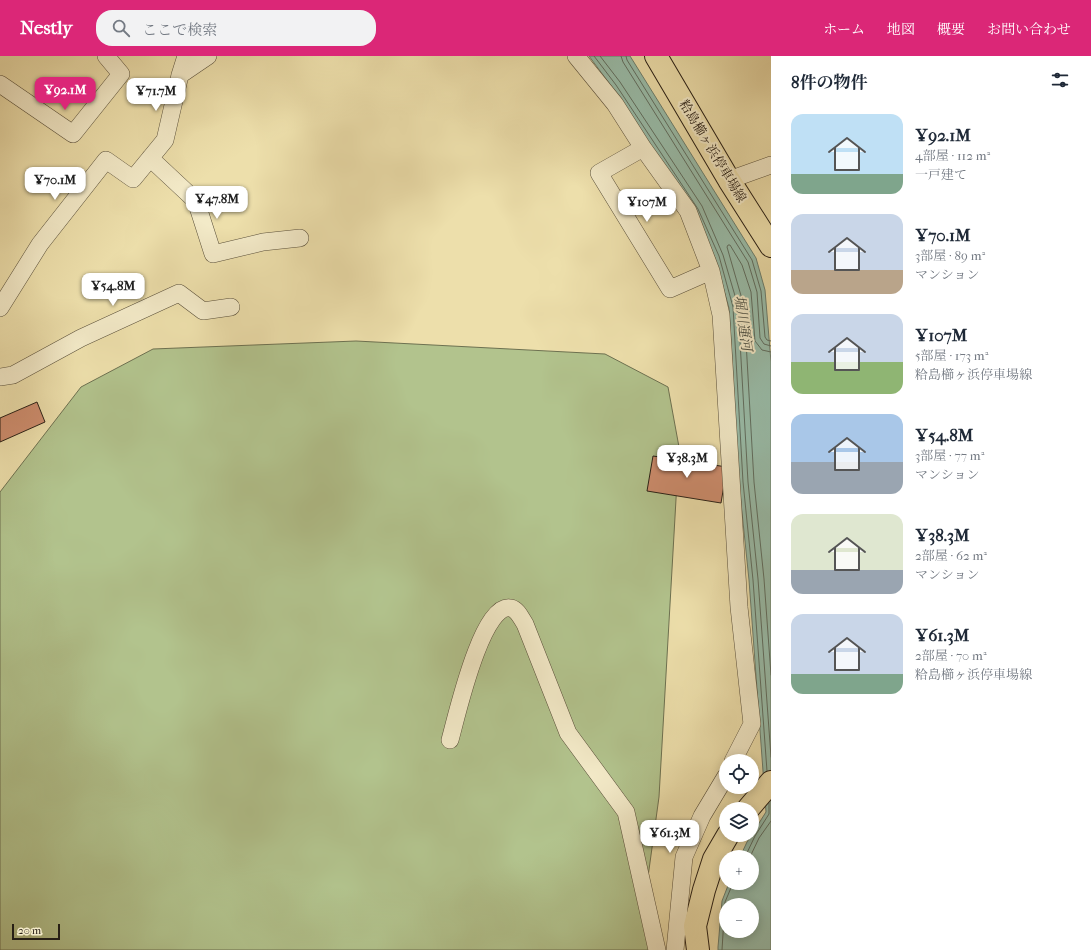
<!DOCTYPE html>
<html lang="ja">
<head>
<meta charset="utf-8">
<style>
	body { margin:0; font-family:"IM FELL French Canon","Noto Serif JP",serif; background:#f2f2f3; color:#1f2937; height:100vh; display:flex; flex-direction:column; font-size:15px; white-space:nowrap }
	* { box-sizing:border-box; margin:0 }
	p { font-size:13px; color:#747a83 }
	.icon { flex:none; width:22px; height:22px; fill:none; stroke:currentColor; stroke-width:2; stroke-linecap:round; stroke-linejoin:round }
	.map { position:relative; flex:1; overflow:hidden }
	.details { display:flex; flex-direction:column; background:#fff; width:320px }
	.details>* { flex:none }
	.tools { position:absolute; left:719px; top:698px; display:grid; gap:8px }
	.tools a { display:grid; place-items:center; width:40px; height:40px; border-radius:50%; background:#fff; box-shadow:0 2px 10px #0003; font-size:20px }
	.scale { position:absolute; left:12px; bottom:10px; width:48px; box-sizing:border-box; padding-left:4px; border:2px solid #281f15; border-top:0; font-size:11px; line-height:14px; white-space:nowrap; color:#281f15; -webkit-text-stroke:3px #f3eac8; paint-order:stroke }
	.price { position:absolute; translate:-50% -34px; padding:0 9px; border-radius:8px; background:#fff; color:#222; font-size:13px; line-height:26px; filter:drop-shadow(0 1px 2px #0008) }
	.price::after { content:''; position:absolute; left:50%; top:24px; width:12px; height:9px; margin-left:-6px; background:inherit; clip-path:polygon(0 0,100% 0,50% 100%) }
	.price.current { background:#db2777; color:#fff }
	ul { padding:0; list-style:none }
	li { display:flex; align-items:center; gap:12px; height:100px; padding:0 20px }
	li span { display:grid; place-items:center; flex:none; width:112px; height:80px; border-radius:12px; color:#555 }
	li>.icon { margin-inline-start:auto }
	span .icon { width:48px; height:48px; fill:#fffc; stroke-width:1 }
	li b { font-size:17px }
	h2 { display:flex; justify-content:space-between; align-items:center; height:48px; padding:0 20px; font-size:17px }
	header { display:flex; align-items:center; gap:24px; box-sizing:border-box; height:56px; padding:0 20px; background:#db2777; color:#fff }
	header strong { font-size:19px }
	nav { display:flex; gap:22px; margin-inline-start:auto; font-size:14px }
	.search { width:280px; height:36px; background:#f2f2f3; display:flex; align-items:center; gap:10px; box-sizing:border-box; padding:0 14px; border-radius:16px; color:#747a83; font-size:15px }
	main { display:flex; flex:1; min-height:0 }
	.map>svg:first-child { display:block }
	.green { fill:#b2c38d; stroke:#6d7151 }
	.water { fill:#99bdaa; stroke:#6c7e6e; fill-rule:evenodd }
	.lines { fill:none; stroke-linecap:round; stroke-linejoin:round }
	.shore { stroke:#606e60; stroke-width:1 }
	.building { fill:#ce8d6e; stroke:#281f15 }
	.minor-casing { stroke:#594f3a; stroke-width:18 }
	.major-casing { stroke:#281f15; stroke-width:24 }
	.minor { stroke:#f3eac8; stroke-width:17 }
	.major { stroke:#eddfab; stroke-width:22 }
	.labels { text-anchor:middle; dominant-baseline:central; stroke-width:4; stroke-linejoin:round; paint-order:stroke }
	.street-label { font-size:13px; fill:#281f15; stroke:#f3eac8 }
	.water-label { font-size:14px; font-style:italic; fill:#4a4e42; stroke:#f3eac8 }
</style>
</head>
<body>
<header>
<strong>Nestly</strong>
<div class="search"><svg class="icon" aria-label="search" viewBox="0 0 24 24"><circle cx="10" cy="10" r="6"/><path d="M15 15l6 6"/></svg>ここで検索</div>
<nav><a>ホーム</a><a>地図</a><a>概要</a><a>お問い合わせ</a></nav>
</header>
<main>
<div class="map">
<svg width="771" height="894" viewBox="0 0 771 894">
	<rect width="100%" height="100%" fill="#eddfab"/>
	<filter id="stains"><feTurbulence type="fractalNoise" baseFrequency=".005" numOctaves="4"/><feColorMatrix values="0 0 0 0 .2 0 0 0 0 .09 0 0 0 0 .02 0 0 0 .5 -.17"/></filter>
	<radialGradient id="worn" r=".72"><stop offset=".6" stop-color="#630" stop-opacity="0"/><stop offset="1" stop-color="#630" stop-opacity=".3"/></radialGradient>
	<!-- green -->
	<path class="green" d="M356,285L605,298L668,331L679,391L659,741L644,850L653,894H0V436L81,331L153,293Z"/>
	<!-- water -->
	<path class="water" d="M589,0H630L756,202L765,234L771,306V894H718V891L722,845L729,827H752V801H740L747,786L766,756L749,524L739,427L729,252L715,202L695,155L612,31ZM726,849H752V875H726Z"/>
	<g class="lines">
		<!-- shore -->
		<path class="shore" d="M594,0L616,29L698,153L719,200L733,251L743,426L753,524L767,715
			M600,0L620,26L702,150L723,199L738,250L748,426L758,523L771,701
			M621,0L623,6L748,206L757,236L760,282L764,288L771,290
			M626,0L627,4L752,204L761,235L765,281L767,284L771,285
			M771,296L762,294L755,285L751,236L742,209L730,189H728L727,191L744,250L754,426L764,523L771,619
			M745,801L755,780L769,758V747
			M750,801L759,782L771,765
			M722,894L725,846L733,827"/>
	</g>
	<!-- building -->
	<path class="building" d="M37,346L45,366L0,386V362Z
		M653,400L727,411L721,447L647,435Z"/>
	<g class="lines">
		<defs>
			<path id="minor" d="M576,0L615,48L643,92L688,155L711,215L721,259L739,551L752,668L733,705
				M180,19L208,0
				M0,28L73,78L121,18L106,0
				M643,92L599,117L670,233L711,215
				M150,102L196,145L213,198L263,186L300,182
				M729,124L771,109
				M0,252L40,188L106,104L133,123L165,84L180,19L186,0
				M0,321L13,319L81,282L179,237L203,255L231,251
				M450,684C456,663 482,545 511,552C518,554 521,562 525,568L568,677L626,756L657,894
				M675,894L684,801L702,760L726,720"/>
			<path id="major" d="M656,0L729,124L771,190
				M748,753L771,726
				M698,894L695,870L704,834L714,803L728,779"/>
		</defs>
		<!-- minor casing -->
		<use href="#minor" class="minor-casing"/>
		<!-- major casing -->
		<use href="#major" class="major-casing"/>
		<!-- minor -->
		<use href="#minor" class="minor"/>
		<!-- major -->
		<use href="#major" class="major"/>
	</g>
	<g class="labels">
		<!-- street labels -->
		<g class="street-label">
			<text transform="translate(713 95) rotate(59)">粭島櫛ヶ浜停車場線</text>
		</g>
		<!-- water labels -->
		<g class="water-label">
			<text transform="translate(743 267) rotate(82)">堀川運河</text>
		</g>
	</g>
	<rect width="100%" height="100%" filter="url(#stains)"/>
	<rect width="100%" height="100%" fill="url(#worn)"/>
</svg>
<div class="tools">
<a><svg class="icon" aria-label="locate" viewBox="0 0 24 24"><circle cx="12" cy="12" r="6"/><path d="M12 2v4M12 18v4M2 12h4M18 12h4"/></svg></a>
<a><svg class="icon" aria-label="layers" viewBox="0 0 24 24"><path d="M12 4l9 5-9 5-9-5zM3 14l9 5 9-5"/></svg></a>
<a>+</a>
<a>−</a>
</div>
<div class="scale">20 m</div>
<b class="price current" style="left:65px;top:55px">¥92.1M</b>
<b class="price" style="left:156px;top:56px">¥71.7M</b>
<b class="price" style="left:55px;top:145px">¥70.1M</b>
<b class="price" style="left:217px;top:164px">¥47.8M</b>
<b class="price" style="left:647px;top:167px">¥107M</b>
<b class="price" style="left:113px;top:251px">¥54.8M</b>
<b class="price" style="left:687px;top:423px">¥38.3M</b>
<b class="price" style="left:670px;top:798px">¥61.3M</b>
</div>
<section class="details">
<h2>8件の物件<svg class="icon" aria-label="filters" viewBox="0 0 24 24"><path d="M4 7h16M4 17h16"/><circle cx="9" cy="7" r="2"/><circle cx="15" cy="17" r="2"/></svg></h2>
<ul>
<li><span style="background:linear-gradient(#bfe0f5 75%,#7fa58c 0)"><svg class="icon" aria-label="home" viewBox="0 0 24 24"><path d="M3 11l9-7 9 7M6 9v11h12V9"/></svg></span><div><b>¥92.1M</b><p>4部屋 · 112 m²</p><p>一戸建て</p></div></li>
<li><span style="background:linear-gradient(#c9d6e8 70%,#b9a48a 0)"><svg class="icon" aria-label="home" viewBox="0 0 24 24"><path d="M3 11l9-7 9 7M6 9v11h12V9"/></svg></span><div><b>¥70.1M</b><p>3部屋 · 89 m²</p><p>マンション</p></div></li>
<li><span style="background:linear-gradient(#c9d6e8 60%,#8fb573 0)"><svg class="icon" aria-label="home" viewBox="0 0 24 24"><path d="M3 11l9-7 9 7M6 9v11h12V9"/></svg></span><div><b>¥107M</b><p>5部屋 · 173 m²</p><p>粭島櫛ヶ浜停車場線</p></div></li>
<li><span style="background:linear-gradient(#a9c7e8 60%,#9aa5b1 0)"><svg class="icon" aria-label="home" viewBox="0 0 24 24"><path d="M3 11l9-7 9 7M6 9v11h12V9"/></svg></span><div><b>¥54.8M</b><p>3部屋 · 77 m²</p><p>マンション</p></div></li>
<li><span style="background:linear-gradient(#dfe7d0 70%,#9aa5b1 0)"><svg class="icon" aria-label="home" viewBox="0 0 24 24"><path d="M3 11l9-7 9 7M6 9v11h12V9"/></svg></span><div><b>¥38.3M</b><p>2部屋 · 62 m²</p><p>マンション</p></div></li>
<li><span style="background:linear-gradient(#c9d6e8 75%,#7fa58c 0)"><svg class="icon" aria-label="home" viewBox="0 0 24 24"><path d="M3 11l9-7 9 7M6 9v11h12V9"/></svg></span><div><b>¥61.3M</b><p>2部屋 · 70 m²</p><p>粭島櫛ヶ浜停車場線</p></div></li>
</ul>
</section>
</main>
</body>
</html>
